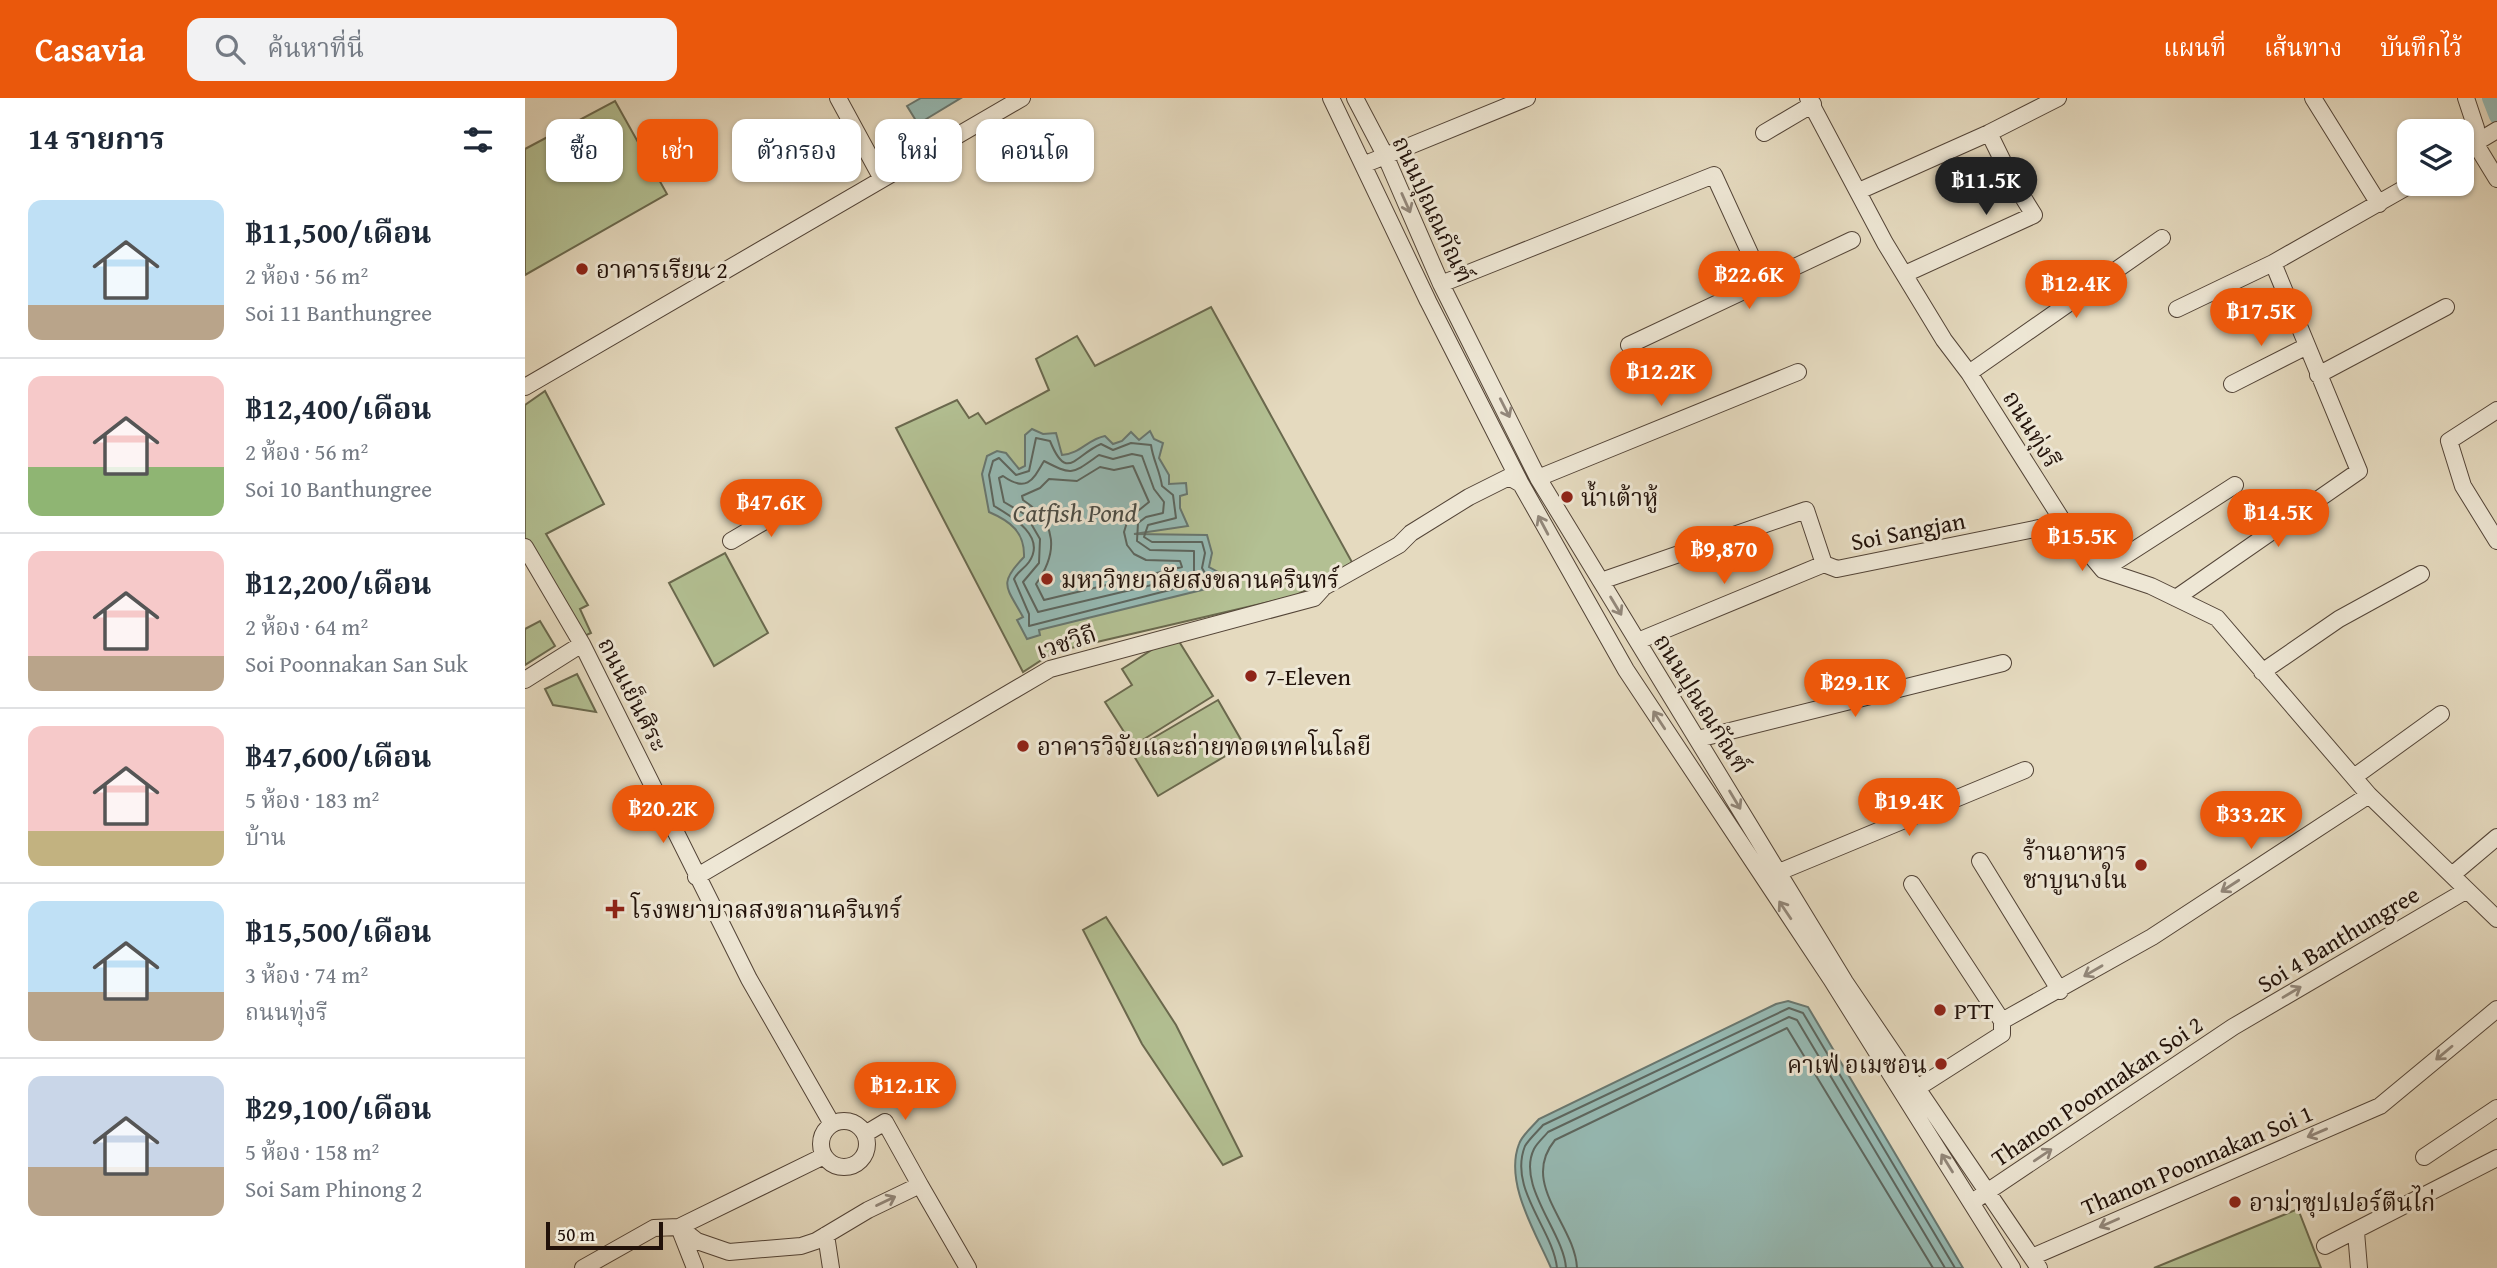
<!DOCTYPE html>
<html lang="th">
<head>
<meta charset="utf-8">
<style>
	body { margin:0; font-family:"Gentium Book Plus","Noto Serif Thai",serif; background:#f2f2f3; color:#1f2937; height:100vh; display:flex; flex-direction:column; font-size:26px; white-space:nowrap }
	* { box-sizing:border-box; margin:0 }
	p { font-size:23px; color:#747a83 }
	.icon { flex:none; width:38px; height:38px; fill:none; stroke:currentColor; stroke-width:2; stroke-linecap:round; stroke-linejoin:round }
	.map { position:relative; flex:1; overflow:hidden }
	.details { display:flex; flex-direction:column; background:#fff; width:525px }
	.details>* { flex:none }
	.guide { position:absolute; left:21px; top:21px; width:665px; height:63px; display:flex; gap:14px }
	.controls { position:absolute; left:1872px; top:21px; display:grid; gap:14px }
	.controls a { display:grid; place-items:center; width:77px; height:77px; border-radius:14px; background:#fff; box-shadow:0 2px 5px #0004; font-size:35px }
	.scale { position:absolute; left:21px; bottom:18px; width:117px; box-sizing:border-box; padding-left:7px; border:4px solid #22120a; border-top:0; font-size:19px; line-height:24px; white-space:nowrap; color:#22120a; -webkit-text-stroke:5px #eee7d5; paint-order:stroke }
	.price { position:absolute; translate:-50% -60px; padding:0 16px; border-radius:24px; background:#ea580c; color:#fff; font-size:23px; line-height:46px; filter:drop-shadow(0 2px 4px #0008) }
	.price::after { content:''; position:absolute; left:50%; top:42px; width:21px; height:16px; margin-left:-10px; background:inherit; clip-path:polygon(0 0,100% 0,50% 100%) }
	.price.current { background:#222; color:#fff }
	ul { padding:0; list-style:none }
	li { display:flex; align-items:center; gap:21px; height:175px; padding:0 28px }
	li+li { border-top:2px solid #e0e1e3 }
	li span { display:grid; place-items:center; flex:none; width:196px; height:140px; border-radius:14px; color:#555 }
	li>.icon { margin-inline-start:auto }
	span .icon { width:84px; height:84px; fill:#fffc; stroke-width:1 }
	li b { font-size:30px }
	h2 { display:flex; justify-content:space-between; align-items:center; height:84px; padding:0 28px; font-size:30px }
	.pill { padding:0 24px; border-radius:14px; background:#fff; box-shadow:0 2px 5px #0004; font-size:24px; line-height:63px }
	.pill.current { background:#ea580c; color:#fff }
	header { display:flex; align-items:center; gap:42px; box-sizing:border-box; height:98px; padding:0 35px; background:#ea580c; color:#fff }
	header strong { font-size:33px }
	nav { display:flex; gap:38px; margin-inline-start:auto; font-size:24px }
	.search { width:490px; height:63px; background:#f2f2f3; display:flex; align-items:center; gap:18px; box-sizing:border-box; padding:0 24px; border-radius:14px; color:#747a83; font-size:26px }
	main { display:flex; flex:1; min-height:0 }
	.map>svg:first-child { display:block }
	.green { fill:#b3c093; stroke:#6a694e; stroke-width:2 }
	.water { fill:#96bab4; stroke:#687770; stroke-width:2 }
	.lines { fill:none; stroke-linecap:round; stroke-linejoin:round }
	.shore { stroke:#5c665f; stroke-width:2 }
	.canal { stroke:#96bab4; stroke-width:16 }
	.minor-casing { stroke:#534437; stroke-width:18 }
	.minor { stroke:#eee7d5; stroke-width:16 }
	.oneway { stroke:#92877a }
	.poi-dot { fill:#8f2418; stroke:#eee7d5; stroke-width:2.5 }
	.labels { text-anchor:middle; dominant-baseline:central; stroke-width:6; stroke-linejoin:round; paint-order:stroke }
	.street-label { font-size:24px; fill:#22120a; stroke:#eee7d5 }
	.poi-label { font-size:24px; fill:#22120a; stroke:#eee7d5; text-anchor:start }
	.water-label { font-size:26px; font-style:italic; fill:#4b4d46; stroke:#eee7d5 }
</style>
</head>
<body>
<header>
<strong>Casavia</strong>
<div class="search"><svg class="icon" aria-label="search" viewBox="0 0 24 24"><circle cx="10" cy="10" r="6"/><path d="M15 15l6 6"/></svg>ค้นหาที่นี่</div>
<nav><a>แผนที่</a><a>เส้นทาง</a><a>บันทึกไว้</a></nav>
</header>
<main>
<section class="details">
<h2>14 รายการ<svg class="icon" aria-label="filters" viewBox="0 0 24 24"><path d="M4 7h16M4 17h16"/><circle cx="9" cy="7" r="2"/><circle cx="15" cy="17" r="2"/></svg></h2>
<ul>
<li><span style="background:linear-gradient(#bfe0f5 75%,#b9a48a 0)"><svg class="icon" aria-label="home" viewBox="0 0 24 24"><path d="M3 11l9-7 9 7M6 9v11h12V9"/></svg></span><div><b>฿11,500/เดือน</b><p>2 ห้อง · 56 m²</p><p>Soi 11 Banthungree</p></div></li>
<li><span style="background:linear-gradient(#f6c9c9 65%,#8fb573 0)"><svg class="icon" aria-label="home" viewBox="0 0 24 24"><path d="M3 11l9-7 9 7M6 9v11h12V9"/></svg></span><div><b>฿12,400/เดือน</b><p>2 ห้อง · 56 m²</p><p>Soi 10 Banthungree</p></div></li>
<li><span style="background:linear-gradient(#f6c9c9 75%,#b9a48a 0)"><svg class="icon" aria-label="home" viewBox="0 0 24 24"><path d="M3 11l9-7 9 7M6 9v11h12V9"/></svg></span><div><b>฿12,200/เดือน</b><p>2 ห้อง · 64 m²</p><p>Soi Poonnakan San Suk</p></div></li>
<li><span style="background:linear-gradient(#f6c9c9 75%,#c2b280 0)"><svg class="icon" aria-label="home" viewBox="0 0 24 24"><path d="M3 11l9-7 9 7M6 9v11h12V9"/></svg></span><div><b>฿47,600/เดือน</b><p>5 ห้อง · 183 m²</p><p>บ้าน</p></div></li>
<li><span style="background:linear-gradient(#bfe0f5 65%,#b9a48a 0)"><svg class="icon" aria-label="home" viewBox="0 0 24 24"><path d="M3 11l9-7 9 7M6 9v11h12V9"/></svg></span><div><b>฿15,500/เดือน</b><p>3 ห้อง · 74 m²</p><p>ถนนทุ่งรี</p></div></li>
<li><span style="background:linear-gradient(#c9d6e8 65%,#b9a48a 0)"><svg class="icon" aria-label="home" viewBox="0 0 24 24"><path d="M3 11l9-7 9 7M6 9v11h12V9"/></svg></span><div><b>฿29,100/เดือน</b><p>5 ห้อง · 158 m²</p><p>Soi Sam Phinong 2</p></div></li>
</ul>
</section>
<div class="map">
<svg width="1972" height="1170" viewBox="0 0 1972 1170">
	<rect width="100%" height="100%" fill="#e5dabf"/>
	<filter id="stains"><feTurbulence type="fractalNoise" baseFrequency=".00286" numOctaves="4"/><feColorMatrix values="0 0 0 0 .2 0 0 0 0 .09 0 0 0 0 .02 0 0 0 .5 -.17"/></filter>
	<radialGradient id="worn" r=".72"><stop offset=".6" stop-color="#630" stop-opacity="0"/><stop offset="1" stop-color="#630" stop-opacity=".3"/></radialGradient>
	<!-- green -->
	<path class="green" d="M90,3L142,96L0,177V51Z
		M686,209L828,466L770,498L529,554L498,574L371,330L432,302L444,320L453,315L461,326L524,292L511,261L552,238L570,268Z
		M20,293L79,406L21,436L63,507L55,511L66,535L57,539L0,441V307Z
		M200,455L243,535L189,568L144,485Z
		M15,523L30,548L0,567V531Z
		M650,537L688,598L608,648L580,604L607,587L597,571Z
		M52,576L71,614L28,607L20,591Z
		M693,602L719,647L633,698L606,653Z
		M581,819L651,927L717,1058L698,1067L617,946L558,832Z
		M1773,1111L1796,1170H1629Z"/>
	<!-- water -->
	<path class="water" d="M396,0H436L393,26L382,8Z
		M507,331L518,336L531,335L537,357C555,356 563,341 580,338L588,346L597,343L606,334L614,342L625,333L629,341L638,345L634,360L644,377V386L661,385L662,396L655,398V410L663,428L609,436L682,437L687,455L684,469L693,474L701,486L514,532L515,537L502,541L492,522L498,519C481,488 473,486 499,459C500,434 485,423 464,414L457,376L462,358L472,353L481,355L494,371L500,368V337Z
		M1263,903L1283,909L1438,1170H1026C1011,1135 979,1085 994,1046C997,1037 1008,1028 1014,1021L1251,906Z"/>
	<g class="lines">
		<!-- shore -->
		<path class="shore" d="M511,340L525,343C542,385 550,357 576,346L588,352L606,345L626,347C628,362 635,373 637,388L648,397L651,420L623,427L619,439L627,444H677L680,455L677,470L684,482L504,528V516L489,481C492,474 499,471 504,464C522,438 486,418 469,408L464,377L468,363L474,360L491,377L504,373Z
			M607,356L617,358L629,391L639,404L638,415L621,419L613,425L612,443L625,452L669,453V477L513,514L498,484L514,465L515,441L501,417L479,404L474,380L478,378C502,395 508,382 519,363C548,378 547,376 574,357L588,361Z
			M608,368L624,404L603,421L599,434L602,447L609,456L621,462L655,463L657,469L519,502L511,486C533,455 533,425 498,402L497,398L515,390L524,381L552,383L575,369L589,372Z
			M1032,1170C1028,1131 983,1091 1000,1048C1004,1041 1013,1033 1018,1027L1264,910L1278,915L1430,1170
			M1041,1170C1039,1135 991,1087 1009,1051C1012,1045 1019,1039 1023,1034L1264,919L1272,922L1420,1170
			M1052,1170C1050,1126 994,1086 1030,1042L1262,930L1408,1170"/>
		<!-- canal -->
		<path class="canal" d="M1965,0L1972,18"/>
		<defs>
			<path id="minor" d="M313,0L357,81
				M806,0L903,203L996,386L1101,572L1306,881L1487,1170
				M830,0L860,57L916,186L1013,380L1320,884L1514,1170
				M1283,0L1360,145L1419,242L1444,275L1539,425L1578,472L1626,488L1692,520L1844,697L1972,821
				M1788,0L1854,106
				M1941,0L1951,30L1950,45
				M1239,35L1288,6
				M1950,45L1972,81
				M1937,53L1972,32
				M838,67L1002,0
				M1334,93L1464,35L1533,0
				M1380,176L1509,117L1486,80L1464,35
				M916,186L1189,77L1239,186
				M1652,211L1748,165
				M1104,247L1327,142
				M1444,275L1637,140
				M1793,277L1921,209
				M1707,286L1782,248
				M0,289L497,0
				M1972,312L1924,343L1938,388L1972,443
				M1013,380L1273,274
				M206,443L267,407
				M0,449L57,546L224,881L307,1026
				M1299,466L1312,471L1539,425
				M1578,472L1710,387
				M1076,483L1281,412L1299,466
				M1651,500L1834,373L1748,165L1887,86
				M1113,543L1299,466
				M1737,574L1814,521L1896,476
				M0,582L57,546
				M1173,641L1478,565
				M1829,679L1916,616
				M1455,763L1535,893
				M1254,774L1500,672
				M1927,777L1972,739
				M171,779L525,571L789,500L799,489L874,447L886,435L944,399L984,379L996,386
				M1387,786L1477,923
				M1394,989L1477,936V923L1627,839L1844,697
				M296 1046a23 23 0 1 1 46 0a23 23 0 1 1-46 0Z
				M340,1036L360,1024L395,1087
				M1899,1059L1972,1010
				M1453,1100L1708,929L1942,792
				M154,1129L172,1143L204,1154L276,1148L291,1143L343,1112L395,1087L443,1170
				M155,1132L170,1170
				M1831,1134L1834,1170
				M301,1137L306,1170
				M1800,1148L1972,1060
				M1507,1159L1855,1008L1972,911
				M58,1170L129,1130L154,1129L299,1058"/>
		</defs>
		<!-- minor casing -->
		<use href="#minor" class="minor-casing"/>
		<!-- minor -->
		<use href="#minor" class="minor"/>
	</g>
	<!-- one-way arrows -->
	<defs><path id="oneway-shaft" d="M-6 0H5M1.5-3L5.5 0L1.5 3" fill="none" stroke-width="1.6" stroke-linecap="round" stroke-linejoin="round" transform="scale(1.75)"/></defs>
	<g class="oneway">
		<use href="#oneway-shaft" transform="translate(881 105) rotate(66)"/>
		<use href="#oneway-shaft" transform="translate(980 310) rotate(63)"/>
		<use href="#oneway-shaft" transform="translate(1018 427) rotate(-118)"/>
		<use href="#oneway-shaft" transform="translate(1091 508) rotate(59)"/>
		<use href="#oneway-shaft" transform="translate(1134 622) rotate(-123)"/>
		<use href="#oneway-shaft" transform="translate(1210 702) rotate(59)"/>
		<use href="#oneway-shaft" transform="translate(1705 788) rotate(147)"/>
		<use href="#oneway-shaft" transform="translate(1260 812) rotate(-124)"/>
		<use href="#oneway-shaft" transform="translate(1568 873) rotate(150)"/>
		<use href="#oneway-shaft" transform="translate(1767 894) rotate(-31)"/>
		<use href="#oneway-shaft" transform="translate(1919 955) rotate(140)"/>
		<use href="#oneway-shaft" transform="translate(1792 1035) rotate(157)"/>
		<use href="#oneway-shaft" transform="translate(1518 1057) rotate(-34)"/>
		<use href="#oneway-shaft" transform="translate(1422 1065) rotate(-122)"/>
		<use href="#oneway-shaft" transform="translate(361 1103) rotate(-26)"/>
		<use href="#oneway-shaft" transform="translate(1584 1125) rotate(156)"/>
	</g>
	<!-- markers -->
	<g class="poi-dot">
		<circle cx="57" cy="171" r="7"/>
		<circle cx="1042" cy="399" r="7"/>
		<circle cx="522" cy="481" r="7"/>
		<circle cx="726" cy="578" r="7"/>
		<circle cx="498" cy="648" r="7"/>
		<circle cx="1616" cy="767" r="7"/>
		<path d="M86.5 800.5h7v7h7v7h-7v7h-7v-7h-7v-7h7z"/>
		<circle cx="1415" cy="912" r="7"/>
		<circle cx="1416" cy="966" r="7"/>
		<circle cx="1710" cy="1104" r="7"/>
	</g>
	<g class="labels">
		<!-- street labels -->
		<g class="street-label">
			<text transform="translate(908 111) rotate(65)">ถนนปุณณกัณฑ์</text>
			<text transform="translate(1507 331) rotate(58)">ถนนทุ่งรี</text>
			<text transform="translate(1383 433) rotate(-11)">Soi Sangjan</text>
			<text transform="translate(541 544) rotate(-18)">เวชวิถี</text>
			<text transform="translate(108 596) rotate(63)">ถนนเย็นศิระ</text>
			<text transform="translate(1177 605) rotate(58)">ถนนปุณณกัณฑ์</text>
			<text transform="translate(1813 841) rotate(-31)">Soi 4 Banthungree</text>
			<text transform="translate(1572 993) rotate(-34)">Thanon Poonnakan Soi 2</text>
			<text transform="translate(1672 1062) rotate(-23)">Thanon Poonnakan Soi 1</text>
		</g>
		<!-- poi labels -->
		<g class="poi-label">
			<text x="71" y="171">อาคารเรียน 2</text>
			<text x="1056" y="399">น้ำเต้าหู้</text>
			<text x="536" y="481">มหาวิทยาลัยสงขลานครินทร์</text>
			<text x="740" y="578">7-Eleven</text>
			<text x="512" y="648">อาคารวิจัยและถ่ายทอดเทคโนโลยี</text>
			<text x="1602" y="753" text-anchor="end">ร้านอาหาร<tspan x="1602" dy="28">ชาบูนางใน</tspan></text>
			<text x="106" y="811">โรงพยาบาลสงขลานครินทร์</text>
			<text x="1429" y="912">PTT</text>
			<text x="1402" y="966" text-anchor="end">คาเฟ่ อเมซอน</text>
			<text x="1724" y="1104">อาม่าซุปเปอร์ตีนไก่</text>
		</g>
		<!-- water labels -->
		<g class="water-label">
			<text x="550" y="414">Catfish Pond</text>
		</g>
	</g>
	<rect width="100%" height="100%" filter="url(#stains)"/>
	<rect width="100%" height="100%" fill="url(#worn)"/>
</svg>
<div class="controls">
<a><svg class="icon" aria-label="layers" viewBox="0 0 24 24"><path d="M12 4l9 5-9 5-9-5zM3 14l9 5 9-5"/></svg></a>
</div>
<div class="scale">50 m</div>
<b class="price current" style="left:1461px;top:119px">฿11.5K</b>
<b class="price" style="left:1224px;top:213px">฿22.6K</b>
<b class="price" style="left:1551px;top:222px">฿12.4K</b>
<b class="price" style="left:1736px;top:250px">฿17.5K</b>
<b class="price" style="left:1136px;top:310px">฿12.2K</b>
<b class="price" style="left:246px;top:441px">฿47.6K</b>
<b class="price" style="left:1753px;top:451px">฿14.5K</b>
<b class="price" style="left:1557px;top:475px">฿15.5K</b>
<b class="price" style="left:1199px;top:488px">฿9,870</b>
<b class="price" style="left:1330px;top:621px">฿29.1K</b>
<b class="price" style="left:1384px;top:740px">฿19.4K</b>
<b class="price" style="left:138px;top:747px">฿20.2K</b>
<b class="price" style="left:1726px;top:753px">฿33.2K</b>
<b class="price" style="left:380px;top:1024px">฿12.1K</b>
<div class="guide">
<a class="pill">ซื้อ</a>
<a class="pill current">เช่า</a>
<a class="pill">ตัวกรอง</a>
<a class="pill">ใหม่</a>
<a class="pill">คอนโด</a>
</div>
</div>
</main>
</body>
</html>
